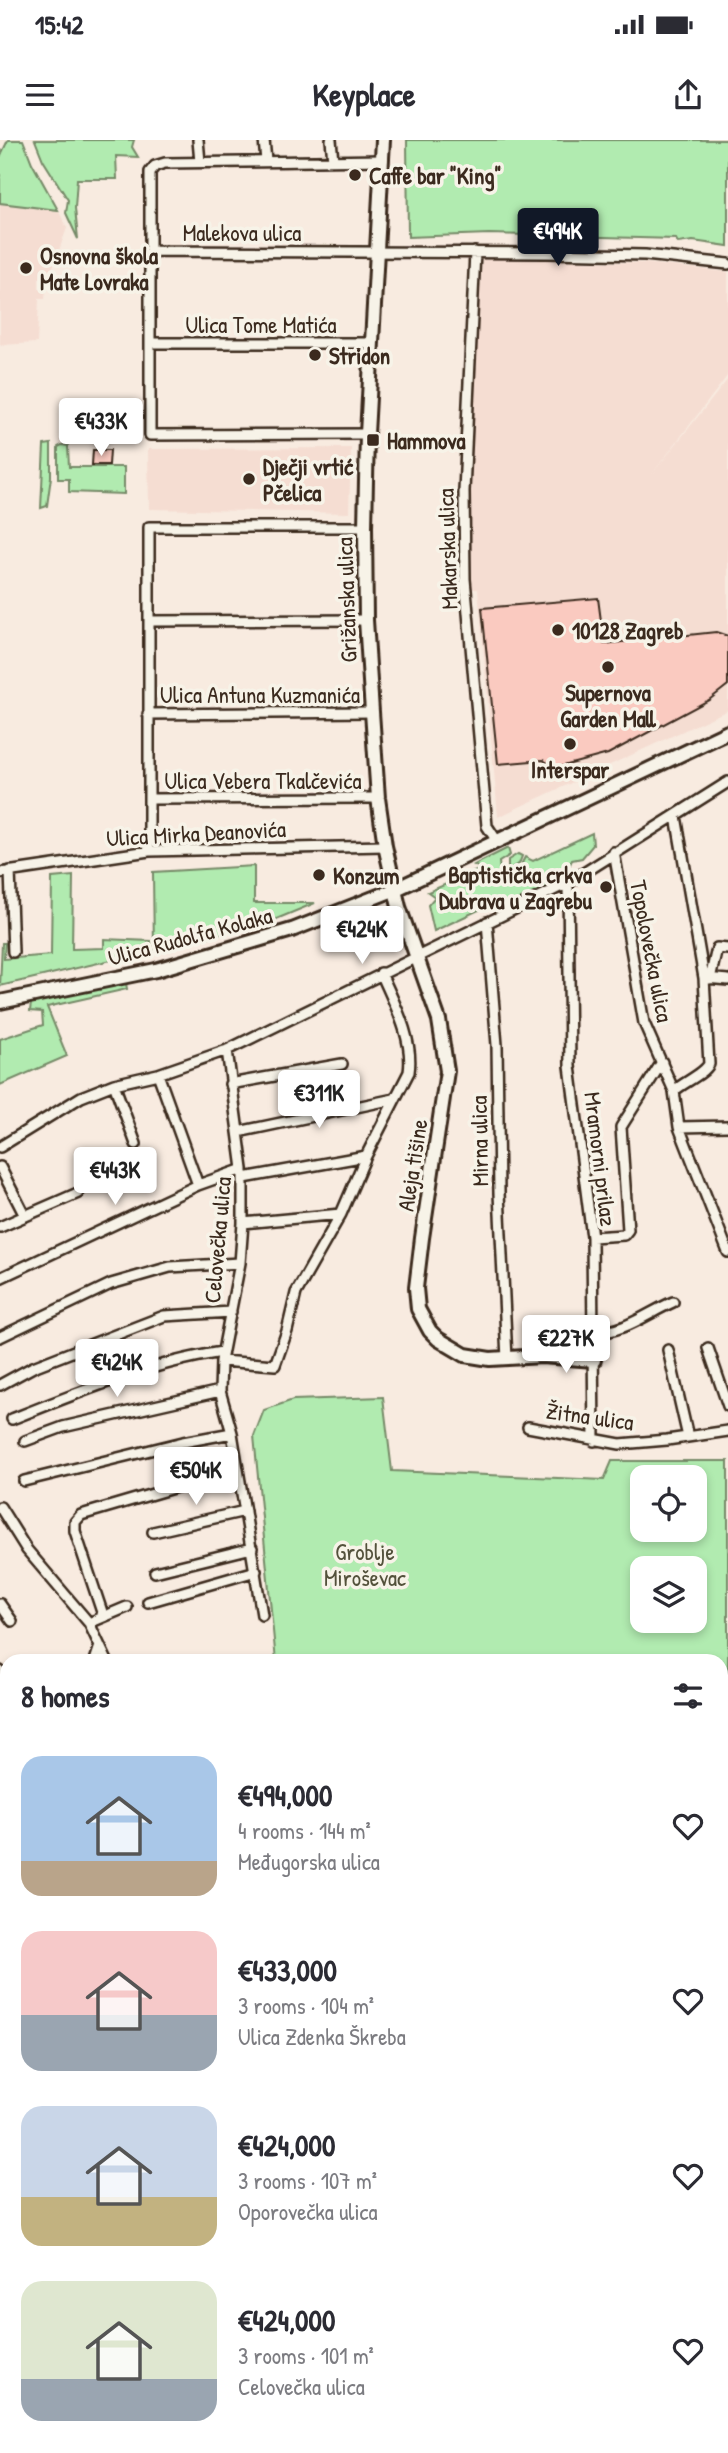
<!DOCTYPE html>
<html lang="en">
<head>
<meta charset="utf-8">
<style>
	body { margin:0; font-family:"Patrick Hand",sans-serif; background:#f2f2f3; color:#2b2b33; height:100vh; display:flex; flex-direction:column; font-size:26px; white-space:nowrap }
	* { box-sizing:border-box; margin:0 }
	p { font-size:23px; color:#7c7c81 }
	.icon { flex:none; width:38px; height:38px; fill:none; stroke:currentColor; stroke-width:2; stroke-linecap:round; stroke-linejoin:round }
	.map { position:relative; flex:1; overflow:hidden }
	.details { position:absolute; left:0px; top:1514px; width:728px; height:800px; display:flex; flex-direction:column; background:#fff; border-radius:21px 21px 0 0; box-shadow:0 4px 10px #0003 }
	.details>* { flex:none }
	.tools { position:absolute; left:630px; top:1325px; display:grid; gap:14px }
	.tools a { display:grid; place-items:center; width:77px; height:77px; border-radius:14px; background:#fff; box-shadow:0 4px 10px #0003; font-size:35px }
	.price { position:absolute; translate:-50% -60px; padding:0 16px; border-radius:7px; background:#fff; color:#222; font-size:23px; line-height:46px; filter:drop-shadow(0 2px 4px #0008) }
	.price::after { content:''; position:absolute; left:50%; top:42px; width:21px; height:16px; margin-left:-10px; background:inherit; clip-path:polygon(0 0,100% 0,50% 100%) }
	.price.selected { background:#111827; color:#fff }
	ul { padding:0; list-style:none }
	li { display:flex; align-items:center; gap:21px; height:175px; padding:0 21px }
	li span { display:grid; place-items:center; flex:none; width:196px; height:140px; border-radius:21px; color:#555 }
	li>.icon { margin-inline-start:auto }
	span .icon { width:84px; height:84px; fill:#fffc; stroke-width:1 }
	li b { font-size:30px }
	h2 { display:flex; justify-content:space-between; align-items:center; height:84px; padding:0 21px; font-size:30px }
	.status { display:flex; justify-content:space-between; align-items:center; height:49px; padding:0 35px; background:#fff; direction:ltr }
	.status svg { height:19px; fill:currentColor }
	header { display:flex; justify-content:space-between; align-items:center; height:91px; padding:0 21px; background:#fff; font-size:32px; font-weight:800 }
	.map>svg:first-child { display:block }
	.built { fill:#f5ddd2 }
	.green { fill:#b1ebb0; stroke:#768a67; stroke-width:2; fill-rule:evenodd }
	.building { fill:#facac0; stroke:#3b2a1e; stroke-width:2 }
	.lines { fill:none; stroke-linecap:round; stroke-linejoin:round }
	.street-casing { stroke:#3b2a1e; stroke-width:14 }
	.secondary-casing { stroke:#3b2a1e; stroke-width:18 }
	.street { stroke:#f7f3e8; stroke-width:9 }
	.secondary { stroke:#f7f3e8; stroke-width:12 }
	.poi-dot { fill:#3b2a1e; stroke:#f7f3e8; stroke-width:2.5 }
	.labels { text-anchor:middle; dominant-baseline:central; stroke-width:7; stroke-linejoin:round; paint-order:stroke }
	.poi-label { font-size:23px; font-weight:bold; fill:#3b2a1e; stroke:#f7f3e8; text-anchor:start }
	.street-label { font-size:23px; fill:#3b2a1e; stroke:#f7f3e8 }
	.park-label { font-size:23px; fill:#53513b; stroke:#f7f3e8 }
</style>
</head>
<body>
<div class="status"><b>15:42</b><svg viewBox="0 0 49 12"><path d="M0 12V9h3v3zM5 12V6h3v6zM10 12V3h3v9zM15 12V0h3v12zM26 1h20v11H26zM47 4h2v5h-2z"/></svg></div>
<header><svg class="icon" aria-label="menu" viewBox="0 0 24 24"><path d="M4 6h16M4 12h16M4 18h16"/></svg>Keyplace<svg class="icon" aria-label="share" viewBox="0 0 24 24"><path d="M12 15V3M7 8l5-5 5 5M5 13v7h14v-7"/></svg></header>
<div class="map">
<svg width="728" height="2313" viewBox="0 0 728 2313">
	<rect width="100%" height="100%" fill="#f8ebe0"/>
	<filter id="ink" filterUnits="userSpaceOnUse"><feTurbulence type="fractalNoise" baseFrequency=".0143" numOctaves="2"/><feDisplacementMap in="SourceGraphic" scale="14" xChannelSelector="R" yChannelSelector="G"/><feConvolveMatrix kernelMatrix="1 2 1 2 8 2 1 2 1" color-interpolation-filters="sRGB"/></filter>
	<g filter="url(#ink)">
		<!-- built -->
		<path class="built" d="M0,63L58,70L67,88L49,138H39V149H46L45,159H39L37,203L0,205Z
			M482,118L644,123L728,132V235L652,334L728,239V570L498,677L478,449H468L466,377Z
			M351,308L349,373L149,369L148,309Z"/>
		<!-- green -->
		<path class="green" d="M8,0H23L32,23L58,70L0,63V17Z
			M35,0H134L132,7L138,17L116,16L117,39H77L75,68L78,99L66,73L68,60L43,20Z
			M407,0H728V106L693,101L678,103L676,99L489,94L408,97Z
			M51,304V337L47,366L41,368L44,305Z
			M62,305L68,306L69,327H124V354L69,352V339H58V307Z
			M592,693L593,705L582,718L572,720L564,736L529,757L506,766L485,767L434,791L428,765L435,757L428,752L481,729L474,725L508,708L510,715L499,722L500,732L508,731V720L518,714L522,716L519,724L513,727L515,730L524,726L522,723L525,717L533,721Z
			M254,726V763H315L274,780L154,811L153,732Z
			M73,736L72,809L104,808V799L151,801L150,811L0,846L2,803H5L4,819L51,815L52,738Z
			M126,843L127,849L47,867L67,916L0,945V899L43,885L42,872L30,871L31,863Z
			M383,1257L392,1331L604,1340L612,1321H728V2313H309L308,2307L721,2306V1521H276L254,1296L264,1270L293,1260ZM642,1337H695V1390H642ZM642,1428H695V1480H642Z
			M7,2120V2240L0,2242V2122Z
			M0,2307L7,2306L169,2307L168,2313H0Z"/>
		<!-- building -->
		<path class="building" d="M93,310H110L109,325H92Z
			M598,458L604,504L716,492L728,496V545L709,560L608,614L556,628L543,620L498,624L482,468Z"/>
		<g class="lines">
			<defs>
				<path id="street" d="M198,0L200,22
					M264,0L266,21
					M331,0L333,20
					M151,111L547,113L645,115L728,124
					M475,112L464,351L465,439L487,686L497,701
					M151,203H371
					M367,294L150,295V32L155,26L165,23L383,20
					M149,481L366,480
					M148,574L372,572
					M149,659L378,658
					M149,711V387H365
					M614,712L644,883L674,951L679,987L728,1112
					M10,731L13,812
					M0,733L149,711L385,706
					M568,743L570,926L592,1097L594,1301
					M487,782L497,905L499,1053L507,1219
					M706,838L728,840
					M710,839L717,808L728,809
					M227,910L243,1029V1083L240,1123L221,1221L220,1251L232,1293L262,1475
					M158,934L198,1045
					M114,944L136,1004
					M230,944L342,924
					M674,951C684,942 704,934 709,924L704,838L676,676
					M679,987L728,986
					M238,992L394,959
					M0,1007L81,957L114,944L158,934L227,910L568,743L728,642
					M0,1027L25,1076
					M244,1038L366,1016
					M243,1083L341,1074
					M0,1087L78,1053
					M592,1097L624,1095L628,1090L621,987L662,922
					M0,1138L198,1045L243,1029
					M594,1193C625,1192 646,1174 673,1162
					M0,1197L111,1144L170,1127L240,1123
					M708,1208L728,1266
					M668,1210L688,1297
					M221,1221L275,1225L287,1191L296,1153L341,1074L366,1016L409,932C414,899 394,863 381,833
					M0,1245L33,1227L164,1176L231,1172
					M12,1279C79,1252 150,1223 222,1212
					M528,1287L620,1304L667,1300L728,1291
					M25,1301L63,1287L220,1251
					M24,1341L183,1302L232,1293
					M0,1367L27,1410L89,1483L107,1521
					M153,1392L245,1371
					M155,1432L252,1408
					M148,1462L256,1431
					M0,1464L12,1481
					M103,1475L75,1391V1382L81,1375L238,1329
					M89,1483L127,1467
					M95,1521L100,1506
					M0,1531L7,1541"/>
				<path id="secondary" d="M383,0L367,294L365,387L366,480L372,572L378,658L385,706L399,767L439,880L447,931L422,1098L416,1148L418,1169L430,1191L438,1199L465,1215L490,1219L542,1216L594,1220
					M0,862L156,830L292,790L396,749L728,592
					M544,1215L575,1203H594"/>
			</defs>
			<!-- street casing -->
			<use href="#street" class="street-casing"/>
			<!-- secondary casing -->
			<use href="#secondary" class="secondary-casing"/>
			<!-- street -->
			<use href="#street" class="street"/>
			<!-- secondary -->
			<use href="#secondary" class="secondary"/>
		</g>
	</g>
	<!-- markers -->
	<g class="poi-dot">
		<circle cx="355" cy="35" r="7"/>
		<circle cx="26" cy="128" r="7"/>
		<circle cx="315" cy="215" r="7"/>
		<rect x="366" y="293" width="14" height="14" rx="3.5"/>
		<circle cx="249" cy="339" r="7"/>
		<circle cx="558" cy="490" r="7"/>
		<circle cx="608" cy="527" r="7"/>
		<circle cx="570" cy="604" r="7"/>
		<circle cx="319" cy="735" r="7"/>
		<circle cx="606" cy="747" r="7"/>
	</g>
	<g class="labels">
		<!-- poi labels -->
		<g class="poi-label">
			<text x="369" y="35">Caffe bar "King"</text>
			<text x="40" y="115">Osnovna škola<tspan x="40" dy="26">Mate Lovraka</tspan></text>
			<text x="329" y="215">Stridon</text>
			<text x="387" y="300">Hammova</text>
			<text x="263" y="326">Dječji vrtić<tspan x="263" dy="26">Pčelica</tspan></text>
			<text x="572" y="490">10128 Zagreb</text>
			<text x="608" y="552" text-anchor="middle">Supernova<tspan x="608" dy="26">Garden Mall</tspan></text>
			<text x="570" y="629" text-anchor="middle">Interspar</text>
			<text x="592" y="734" text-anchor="end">Baptistička crkva<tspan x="592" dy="26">Dubrava u Zagrebu</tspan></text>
			<text x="333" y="735">Konzum</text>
		</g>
		<!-- street labels -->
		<g class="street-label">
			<text x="242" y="92">Malekova ulica</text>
			<text x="261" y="184">Ulica Tome Matića</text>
			<text transform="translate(447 409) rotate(-92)">Makarska ulica</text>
			<text transform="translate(346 460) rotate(-92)">Grižanska ulica</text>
			<text x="260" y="554">Ulica Antuna Kuzmanića</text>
			<text x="263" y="640">Ulica Vebera Tkalčevića</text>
			<text transform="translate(196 693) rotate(-3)">Ulica Mirka Deanovića</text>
			<text transform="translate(190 796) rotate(-15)">Ulica Rudolfa Kolaka</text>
			<text transform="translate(652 811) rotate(79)">Topolovečka ulica</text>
			<text transform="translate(479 1001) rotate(-91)">Mirna ulica</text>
			<text transform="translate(601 1019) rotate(83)">Mramorni prilaz</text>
			<text transform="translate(412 1025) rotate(-81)">Aleja tišine</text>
			<text transform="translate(217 1100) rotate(-85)">Celovečka ulica</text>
			<text transform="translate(590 1276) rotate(8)">Žitna ulica</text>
		</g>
		<!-- park labels -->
		<g class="park-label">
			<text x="365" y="1411">Groblje<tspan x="365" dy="26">Miroševac</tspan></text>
		</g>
	</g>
</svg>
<div class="tools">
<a><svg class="icon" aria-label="locate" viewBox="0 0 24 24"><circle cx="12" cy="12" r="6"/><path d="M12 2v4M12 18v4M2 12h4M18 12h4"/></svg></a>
<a><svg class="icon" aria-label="layers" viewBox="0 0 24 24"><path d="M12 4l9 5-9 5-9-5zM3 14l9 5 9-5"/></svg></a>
</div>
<b class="price selected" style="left:558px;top:128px">€494K</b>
<b class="price" style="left:101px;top:318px">€433K</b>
<b class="price" style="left:362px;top:826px">€424K</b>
<b class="price" style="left:319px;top:990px">€311K</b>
<b class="price" style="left:115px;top:1067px">€443K</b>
<b class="price" style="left:566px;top:1235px">€227K</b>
<b class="price" style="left:117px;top:1259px">€424K</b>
<b class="price" style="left:196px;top:1367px">€504K</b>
<section class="details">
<h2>8 homes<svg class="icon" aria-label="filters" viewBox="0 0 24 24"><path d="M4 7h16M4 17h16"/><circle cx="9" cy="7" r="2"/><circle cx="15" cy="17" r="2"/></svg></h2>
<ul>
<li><span style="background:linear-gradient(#a9c7e8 75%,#b9a48a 0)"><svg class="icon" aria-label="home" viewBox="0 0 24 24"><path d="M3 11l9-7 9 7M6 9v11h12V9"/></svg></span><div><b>€494,000</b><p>4 rooms · 144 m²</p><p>Međugorska ulica</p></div><svg class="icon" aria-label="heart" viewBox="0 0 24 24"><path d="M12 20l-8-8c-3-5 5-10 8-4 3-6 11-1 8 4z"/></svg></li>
<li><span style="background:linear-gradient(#f6c9c9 60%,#9aa5b1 0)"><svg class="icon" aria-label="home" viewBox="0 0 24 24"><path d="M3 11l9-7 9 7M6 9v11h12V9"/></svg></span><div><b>€433,000</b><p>3 rooms · 104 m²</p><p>Ulica Zdenka Škreba</p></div><svg class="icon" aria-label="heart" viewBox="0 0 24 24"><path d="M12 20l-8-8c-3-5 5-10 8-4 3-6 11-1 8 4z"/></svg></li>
<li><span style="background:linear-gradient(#c9d6e8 65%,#c2b280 0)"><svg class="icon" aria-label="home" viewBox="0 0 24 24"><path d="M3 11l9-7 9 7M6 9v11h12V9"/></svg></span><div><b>€424,000</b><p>3 rooms · 107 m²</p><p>Oporovečka ulica</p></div><svg class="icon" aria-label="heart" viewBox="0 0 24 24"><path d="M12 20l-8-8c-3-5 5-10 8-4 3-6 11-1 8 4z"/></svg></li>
<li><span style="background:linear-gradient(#dfe7d0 70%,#9aa5b1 0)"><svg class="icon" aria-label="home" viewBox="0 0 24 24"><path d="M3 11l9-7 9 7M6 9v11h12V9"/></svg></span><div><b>€424,000</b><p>3 rooms · 101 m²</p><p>Celovečka ulica</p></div><svg class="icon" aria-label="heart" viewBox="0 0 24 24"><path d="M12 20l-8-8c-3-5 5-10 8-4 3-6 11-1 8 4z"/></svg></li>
</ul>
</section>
</div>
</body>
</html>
